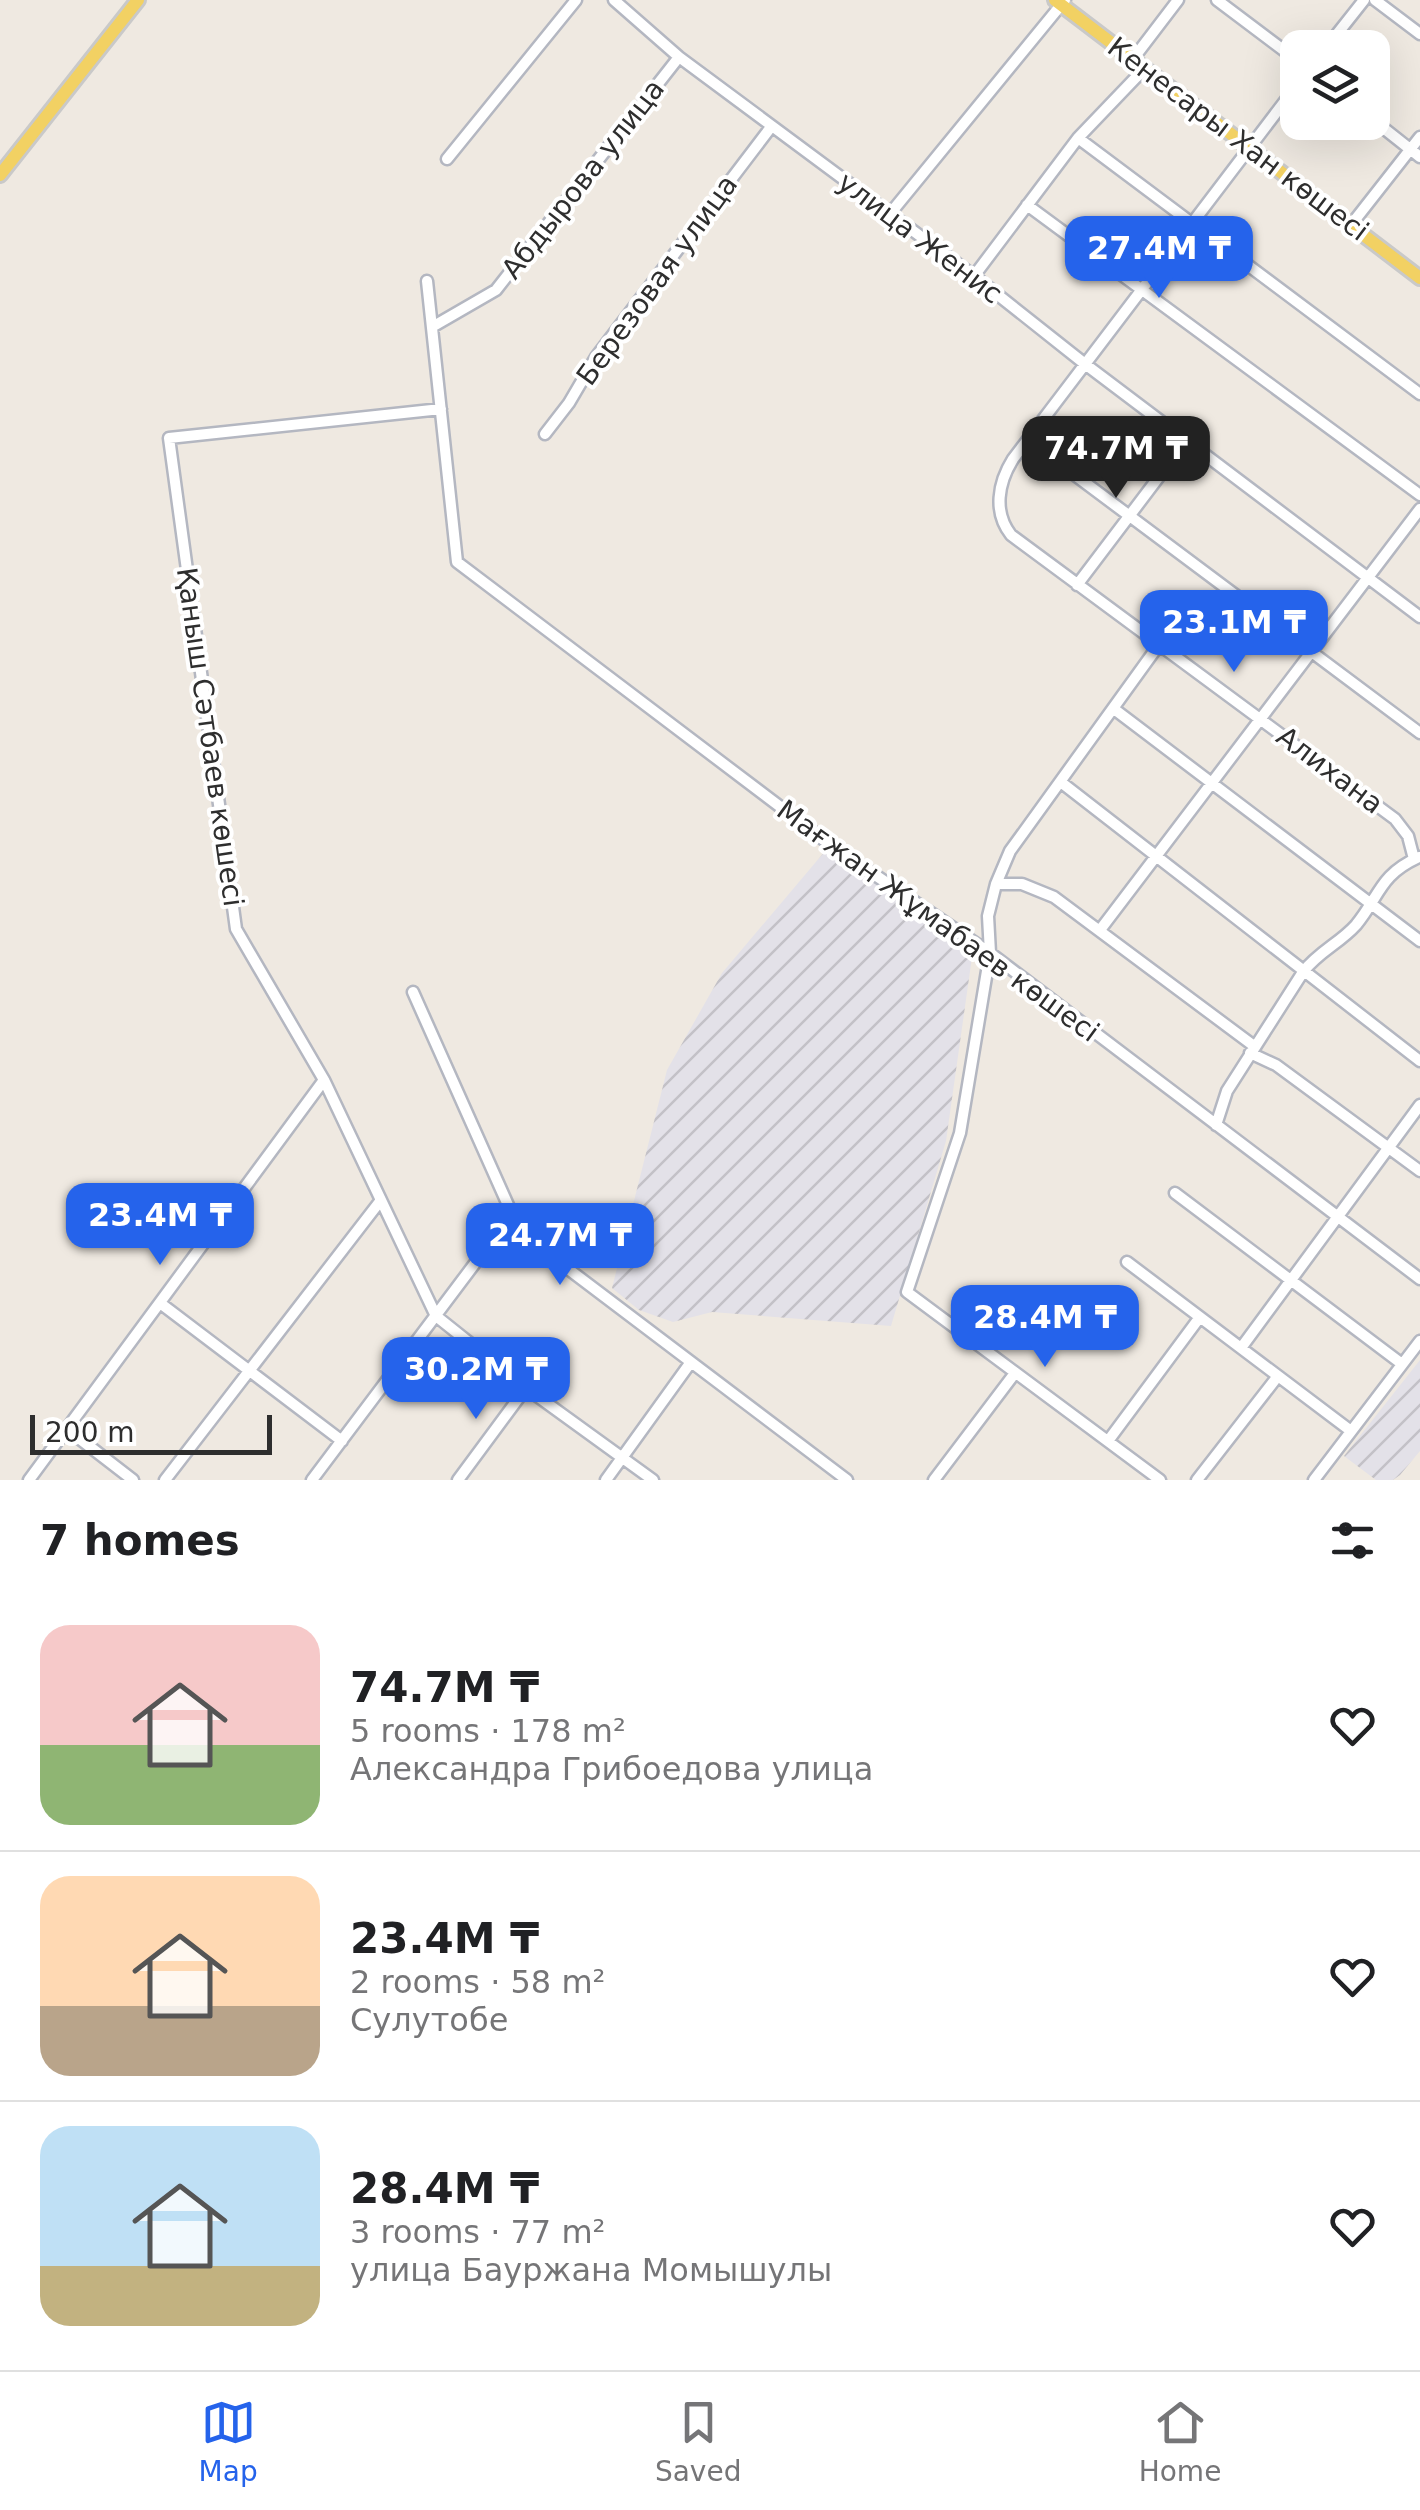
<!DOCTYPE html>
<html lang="en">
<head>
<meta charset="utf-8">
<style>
	body { margin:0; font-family:"DejaVu Sans",sans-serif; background:#f6f6f6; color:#202124; height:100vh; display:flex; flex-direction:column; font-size:38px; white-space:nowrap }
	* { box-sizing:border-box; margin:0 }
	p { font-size:32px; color:#757577 }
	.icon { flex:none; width:55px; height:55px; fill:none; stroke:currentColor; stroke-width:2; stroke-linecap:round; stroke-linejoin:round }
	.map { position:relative; height:1480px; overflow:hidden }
	.details { display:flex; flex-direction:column; background:#fff; flex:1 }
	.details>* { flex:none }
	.controls { position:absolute; left:1280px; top:30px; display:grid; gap:20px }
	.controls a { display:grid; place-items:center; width:110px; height:110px; border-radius:20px; background:#fff; box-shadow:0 10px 40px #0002; font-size:50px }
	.scale { position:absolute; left:30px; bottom:25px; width:242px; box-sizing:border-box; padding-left:10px; border:5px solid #2e2e2e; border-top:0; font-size:28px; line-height:35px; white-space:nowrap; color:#2e2e2e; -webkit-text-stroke:8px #fff; paint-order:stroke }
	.price { position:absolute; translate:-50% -85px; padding:0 22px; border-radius:20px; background:#2563eb; color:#fff; font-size:32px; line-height:65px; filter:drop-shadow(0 2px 5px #0008) }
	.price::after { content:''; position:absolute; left:50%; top:60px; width:30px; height:22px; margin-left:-15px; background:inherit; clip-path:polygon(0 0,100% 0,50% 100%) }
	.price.on { background:#222; color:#fff }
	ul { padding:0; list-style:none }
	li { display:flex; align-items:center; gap:30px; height:250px; padding:0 40px }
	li+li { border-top:2px solid #e0e0e0 }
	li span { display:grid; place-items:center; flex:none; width:280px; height:200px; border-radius:30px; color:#555 }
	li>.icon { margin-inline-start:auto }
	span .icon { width:120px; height:120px; fill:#fffc; stroke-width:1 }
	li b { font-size:42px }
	h2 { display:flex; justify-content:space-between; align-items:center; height:120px; padding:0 40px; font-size:42px }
	.menu { display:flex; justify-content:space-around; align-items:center; height:140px; border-top:2px solid #e0e0e0; background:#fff; font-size:28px; color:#757577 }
	.menu a { display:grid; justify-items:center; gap:5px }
	.menu .on { color:#2563eb }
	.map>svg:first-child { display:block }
	.industrial { fill:url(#industrial-furrows) }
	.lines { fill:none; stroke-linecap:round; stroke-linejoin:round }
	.minor-casing { stroke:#b4b7c1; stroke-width:15 }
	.major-casing { stroke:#c9c9c9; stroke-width:18 }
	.minor { stroke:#fff; stroke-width:10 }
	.major { stroke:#f2d163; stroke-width:12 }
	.labels { text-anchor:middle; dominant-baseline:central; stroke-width:8; stroke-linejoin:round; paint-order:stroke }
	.street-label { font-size:28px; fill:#2e2e2e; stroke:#fff }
</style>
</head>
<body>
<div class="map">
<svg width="1420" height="1480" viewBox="0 0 1420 1480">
	<defs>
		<pattern id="industrial-furrows" width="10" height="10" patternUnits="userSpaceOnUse" patternTransform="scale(2.5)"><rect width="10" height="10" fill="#e3e1e8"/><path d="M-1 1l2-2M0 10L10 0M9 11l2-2" fill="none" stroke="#c3c1c7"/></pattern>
	</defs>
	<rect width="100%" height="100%" fill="#efe9e1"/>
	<!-- industrial -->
	<path class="industrial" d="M826,850L973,950L946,1141L891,1326L712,1312L673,1322L639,1310L612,1288L667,1070L722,973Z
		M1420,1360V1451L1400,1475L1393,1480H1376L1344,1456Z"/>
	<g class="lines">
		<defs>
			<path id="minor" d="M614,0L679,57L974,276L1085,364L1420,617
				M1217,0L1298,61
				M1375,0L1420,34
				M1326,48L1364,0
				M1133,59L1178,0
				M1298,84L1013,459C998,483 993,512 1011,535L1395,819L1408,836L1414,859
				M1372,119L1420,157
				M1078,138L1420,394
				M447,159L576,0
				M1027,205L1420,495
				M889,215L1065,0
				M1351,225L1420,137
				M974,276L1078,138L1145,68
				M427,281L457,562L828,843L990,953L1420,1279
				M432,327L496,290L679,57
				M441,409L169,438L236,929L324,1080L436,1316L526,1388L653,1480
				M545,434L569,403L596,357L771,127
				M1028,440L1420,733
				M1077,585L1186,441
				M1158,646L1010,851L996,884L988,916L990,953L960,1133L907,1292L1160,1480
				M1114,709L1420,941
				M1062,783L1420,1061
				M996,884H1022L1054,897L1254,1046
				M1100,930L1420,509
				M413,992L512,1214L543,1220L551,1256L847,1480
				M1250,1053L1276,1065L1420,1171
				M1216,1125L1227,1091L1303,972C1318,952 1340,943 1356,925C1380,896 1379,875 1419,857
				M1175,1193L1402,1364
				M1127,1262L1351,1431
				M160,1303L342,1441
				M1241,1348L1420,1105
				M67,1429L133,1480
				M1108,1441L1200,1317
				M29,1480L324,1080
				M165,1480L381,1200
				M312,1480L512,1214
				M458,1480L526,1388
				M606,1480L691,1362
				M934,1480L1015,1373
				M1197,1480L1278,1376
				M1314,1480L1420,1341"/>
			<path id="major" d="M1055,0L1420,278
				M0,175L138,0"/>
		</defs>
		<!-- minor casing -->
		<use href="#minor" class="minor-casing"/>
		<!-- major casing -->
		<use href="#major" class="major-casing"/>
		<!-- minor -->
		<use href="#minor" class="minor"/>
		<!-- major -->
		<use href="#major" class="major"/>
	</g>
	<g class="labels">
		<!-- street labels -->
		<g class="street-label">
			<text transform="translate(1238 139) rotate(37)">Кенесары Хан көшесі</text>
			<text transform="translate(583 179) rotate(-52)">Абдырова улица</text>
			<text transform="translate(920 238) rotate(37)">улица Женис</text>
			<text transform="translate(657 280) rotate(-54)">Березовая улица</text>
			<text transform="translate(210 737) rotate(82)">Қаныш Сәтбаев көшесі</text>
			<text transform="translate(1330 770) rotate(37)">Алихана</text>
			<text transform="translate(938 921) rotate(36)">Мағжан Жұмабаев көшесі</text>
		</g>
	</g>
</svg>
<div class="controls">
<a><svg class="icon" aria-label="layers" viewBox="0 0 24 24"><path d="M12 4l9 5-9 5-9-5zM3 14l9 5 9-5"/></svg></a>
</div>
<div class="scale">200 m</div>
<b class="price" style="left:1159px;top:301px">27.4M ₸</b>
<b class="price on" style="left:1116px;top:501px">74.7M ₸</b>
<b class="price" style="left:1234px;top:675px">23.1M ₸</b>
<b class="price" style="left:160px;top:1268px">23.4M ₸</b>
<b class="price" style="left:560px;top:1288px">24.7M ₸</b>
<b class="price" style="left:1045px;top:1370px">28.4M ₸</b>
<b class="price" style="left:476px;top:1422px">30.2M ₸</b>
</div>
<section class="details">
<h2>7 homes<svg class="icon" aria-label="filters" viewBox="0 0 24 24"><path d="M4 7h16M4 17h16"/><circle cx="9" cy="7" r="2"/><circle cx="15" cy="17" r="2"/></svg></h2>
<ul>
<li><span style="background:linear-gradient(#f6c9c9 60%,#8fb573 0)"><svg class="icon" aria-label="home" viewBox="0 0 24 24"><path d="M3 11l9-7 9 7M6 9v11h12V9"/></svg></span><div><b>74.7M ₸</b><p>5 rooms · 178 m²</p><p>Александра Грибоедова улица</p></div><svg class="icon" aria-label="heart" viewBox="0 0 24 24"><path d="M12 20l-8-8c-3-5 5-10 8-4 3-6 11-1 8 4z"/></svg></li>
<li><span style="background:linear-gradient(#ffd9b3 65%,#b9a48a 0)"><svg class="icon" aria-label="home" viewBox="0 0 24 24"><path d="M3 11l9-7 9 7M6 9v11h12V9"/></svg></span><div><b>23.4M ₸</b><p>2 rooms · 58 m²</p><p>Сулутобе</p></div><svg class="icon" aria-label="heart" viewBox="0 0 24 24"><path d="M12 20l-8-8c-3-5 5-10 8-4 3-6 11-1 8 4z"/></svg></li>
<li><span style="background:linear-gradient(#bfe0f5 70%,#c2b280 0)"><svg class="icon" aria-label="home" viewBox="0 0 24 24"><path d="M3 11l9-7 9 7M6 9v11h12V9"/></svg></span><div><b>28.4M ₸</b><p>3 rooms · 77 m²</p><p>улица Бауржана Момышулы</p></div><svg class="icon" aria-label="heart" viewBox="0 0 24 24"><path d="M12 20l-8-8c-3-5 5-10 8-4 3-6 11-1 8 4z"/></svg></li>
</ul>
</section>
<nav class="menu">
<a class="on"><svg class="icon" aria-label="map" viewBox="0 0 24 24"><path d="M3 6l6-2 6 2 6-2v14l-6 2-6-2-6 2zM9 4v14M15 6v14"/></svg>Map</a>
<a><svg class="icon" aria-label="saved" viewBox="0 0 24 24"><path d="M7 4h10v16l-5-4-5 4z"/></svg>Saved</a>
<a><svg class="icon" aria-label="home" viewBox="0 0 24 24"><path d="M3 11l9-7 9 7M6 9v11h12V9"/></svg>Home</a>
</nav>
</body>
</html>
